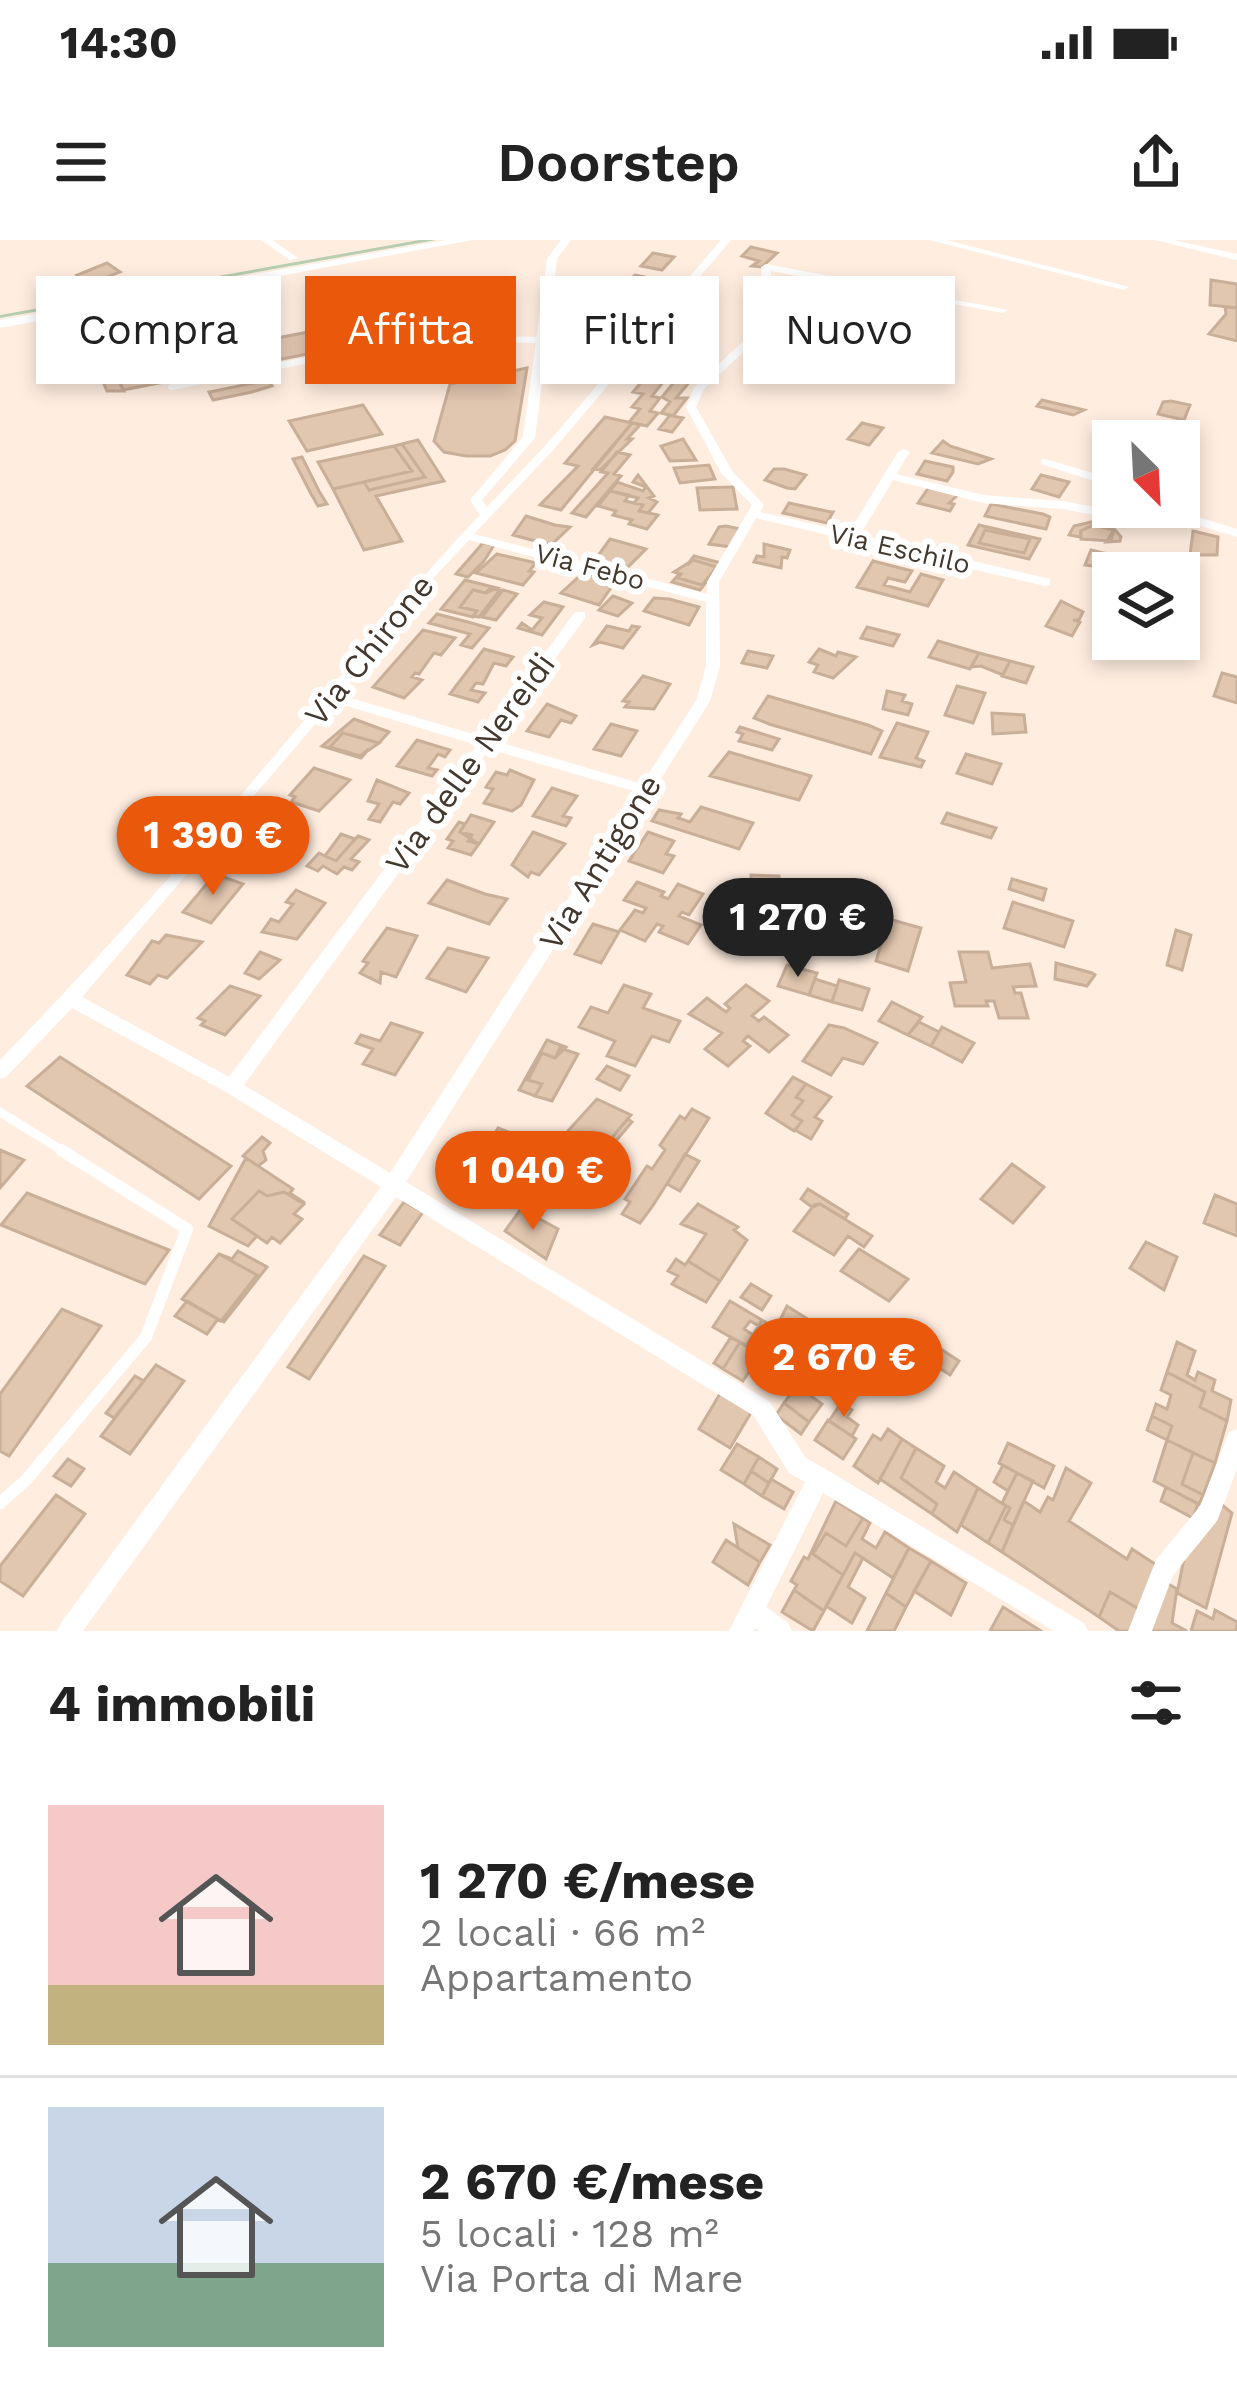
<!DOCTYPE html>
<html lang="it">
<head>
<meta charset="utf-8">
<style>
	body { margin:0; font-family:"Work Sans",sans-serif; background:#f6f6f6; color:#222; height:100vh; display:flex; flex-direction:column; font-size:45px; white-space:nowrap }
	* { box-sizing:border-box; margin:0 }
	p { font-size:39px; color:#767676 }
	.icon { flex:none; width:66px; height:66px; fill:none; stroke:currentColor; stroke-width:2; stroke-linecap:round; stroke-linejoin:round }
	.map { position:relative; height:1391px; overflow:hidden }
	.sheet { display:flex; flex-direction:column; background:#fff; flex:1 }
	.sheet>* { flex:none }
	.hud { position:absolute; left:36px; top:36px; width:1167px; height:108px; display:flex; gap:24px }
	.needle { width:78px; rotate:156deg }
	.fabs { position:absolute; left:1092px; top:180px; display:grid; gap:24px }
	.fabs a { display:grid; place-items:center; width:108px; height:108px; border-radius:0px; background:#fff; box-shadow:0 6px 18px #0003; font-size:60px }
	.price { position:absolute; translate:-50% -102px; padding:0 27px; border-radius:42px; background:#ea580c; color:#fff; font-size:39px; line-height:78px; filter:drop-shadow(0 3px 6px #0008) }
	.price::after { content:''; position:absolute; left:50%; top:72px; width:36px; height:27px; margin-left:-18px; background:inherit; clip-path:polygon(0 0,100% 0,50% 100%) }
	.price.on { background:#222; color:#fff }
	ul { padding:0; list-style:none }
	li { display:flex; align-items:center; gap:36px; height:300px; padding:0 48px }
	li+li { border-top:3px solid #e0e0e0 }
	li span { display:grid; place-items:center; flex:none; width:336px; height:240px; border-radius:0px; color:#555 }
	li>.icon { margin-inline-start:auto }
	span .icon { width:144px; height:144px; fill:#fffc; stroke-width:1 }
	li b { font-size:51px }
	h2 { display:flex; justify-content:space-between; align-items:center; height:144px; padding:0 48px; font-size:51px }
	.pill { padding:0 42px; border-radius:0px; background:#fff; box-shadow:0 6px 18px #0003; font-size:42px; line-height:108px }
	.pill.on { background:#ea580c; color:#fff }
	.status { display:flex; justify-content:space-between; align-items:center; height:84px; padding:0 60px; background:#fff; direction:ltr }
	.status svg { height:33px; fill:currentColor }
	header { display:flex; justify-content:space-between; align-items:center; height:156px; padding:0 48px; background:#fff; font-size:54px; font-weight:600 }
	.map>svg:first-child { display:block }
	.green { fill:#b7ceb0 }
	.building { fill:#e2c7b0; stroke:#c9ae98; stroke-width:3; fill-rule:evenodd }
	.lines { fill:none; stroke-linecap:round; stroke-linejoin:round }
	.service-far2 { stroke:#fff; stroke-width:6 }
	.service-far1 { stroke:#fff; stroke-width:9 }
	.service { stroke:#fff; stroke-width:12 }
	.minor { fill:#fff; fill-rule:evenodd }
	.tertiary { fill:#fff; fill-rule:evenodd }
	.labels { text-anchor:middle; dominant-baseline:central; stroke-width:12; stroke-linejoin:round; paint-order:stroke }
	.far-street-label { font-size:27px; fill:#43382e; stroke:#fff }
	.street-label { font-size:33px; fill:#43382e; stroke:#fff }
</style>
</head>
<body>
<div class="status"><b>14:30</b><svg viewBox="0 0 49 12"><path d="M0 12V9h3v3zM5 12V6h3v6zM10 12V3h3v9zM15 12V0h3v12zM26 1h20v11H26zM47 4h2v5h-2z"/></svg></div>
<header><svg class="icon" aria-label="menu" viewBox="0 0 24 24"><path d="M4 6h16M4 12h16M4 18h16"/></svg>Doorstep<svg class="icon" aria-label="share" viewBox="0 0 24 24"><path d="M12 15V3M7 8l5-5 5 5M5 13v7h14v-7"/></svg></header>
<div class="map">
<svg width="1237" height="1391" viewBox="0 0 1237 1391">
	<rect width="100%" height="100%" fill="#ffeee0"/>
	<!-- green -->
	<path class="green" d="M419,0H436L0,78V75Z"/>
	<!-- building -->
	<path class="building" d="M751,7L777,13L762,27L752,26L759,21L742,16Z
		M653,13L674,17L662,30L641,26Z
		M107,23L120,32L90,44L77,35Z
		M635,35L654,39L640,53L620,48Z
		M1211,40L1237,44V68L1210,65Z
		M1225,67L1237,68V101L1209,94L1226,74Z
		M697,77L716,81L709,90L715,93L712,97L687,93Z
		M361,82L374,101L123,150L114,129Z
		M769,107L793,113L802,116L783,122L759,117Z
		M657,123L675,127L652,156L660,158L650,171L658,173L647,186L629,182L640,169L632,167L643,154L633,152Z
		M527,128L515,201L505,210L490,216H466L444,212L434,201L450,144Z
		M114,129L124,151H107L101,137L90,139L89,134Z
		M685,129L698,132L676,158H687L673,176L683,178L672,192L659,189L670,175L661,173L670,162L662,157Z
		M268,140L272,146L252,152L213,160L209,152Z
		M1042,160L1084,170L1073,175L1037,166Z
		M1171,161L1190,165L1184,180L1158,174L1163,162Z
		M363,165L382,194L307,211L289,181Z
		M605,177L632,183L561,270L540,265L578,226L565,223Z
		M632,183L640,185L627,199H632L600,230L593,229Z
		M862,183L883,188L869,205L848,199Z
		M683,199L696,220L670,221L661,206Z
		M418,200L444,241L376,256L402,301L364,310L333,249L364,242L369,250L425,237L402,204Z
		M943,201L950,206L991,219L978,224L932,213Z
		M402,204L425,237L369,250L364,242L412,231L394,206Z
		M394,206L412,231L333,249L318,222Z
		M617,212L630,215L614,234L621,236L586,277L572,273L608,233L601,232Z
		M302,217L319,251L327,264L318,266L310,252L293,219Z
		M925,221L953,227V232L947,241L917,234Z
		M709,225L715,239L680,243L674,228Z
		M774,229H784L806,235L795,249L787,248L765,240Z
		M638,235L654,256L649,258L657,262L648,273L639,271L643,265L634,263L638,258L610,251L617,242L643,251L646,247L633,242Z
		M1041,235L1069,242L1059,257L1032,249Z
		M733,247L737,269L700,270L697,248Z
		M929,247L959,254L949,263L954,264L950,271L918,263Z
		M610,251L629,255L625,261L643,265L639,271L658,275L647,289L629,284L632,280L613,275L616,271L598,266Z
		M789,263L831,272H833L827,283L783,273Z
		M991,264L1043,274L1050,277L1046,289L985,276Z
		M526,276L555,285L570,287L551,305L513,295Z
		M1091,282L1111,285L1121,297L1120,301L1106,302L1114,290L1093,285L1081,291L1080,297L1069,295L1074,286Z
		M979,285L1040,299L1029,319L968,305ZM985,290L1009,295L1030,299L1024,313L979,303Z
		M1093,285L1114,290L1111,301L1081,299V291Z
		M726,286L740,289L731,307L709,304L719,287Z
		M985,290L1009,295L1030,299L1024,313L979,303Z
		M1193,291L1218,297L1217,315H1190Z
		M610,299L646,309L626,329L595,320Z
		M483,303L494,305L484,321L468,337L456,334Z
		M764,304L790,310L787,318L782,317L781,328L754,322L757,316L764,317Z
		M1091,310L1149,324L1145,333L1085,325Z
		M497,314L536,323L529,331L534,332L523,345L476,333Z
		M694,316L721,323L700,350L672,342L679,334L678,338L702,345L717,327L693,320L687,325Z
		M693,320L717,327L702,345L678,338L681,334L674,332Z
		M873,321L912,331L905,342L888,338L884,345L910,352L921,334L943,340L928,366L857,347Z
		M584,332L615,342L599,365L561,353Z
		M465,340L497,348L486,353L473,350L460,367L477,371L473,377L441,369Z
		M489,349L500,350L479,377L473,376L477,371L460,367L473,350L486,353Z
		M503,350L517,354L496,380L482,377Z
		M613,356L632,363L618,376L599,370Z
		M654,358L669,359L699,367L689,385L644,371Z
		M1061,361L1083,372L1079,380H1073L1080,382L1072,396L1046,386Z
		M544,362L563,367L542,395L518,388L522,383L532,390L542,378L530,375Z
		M437,374L468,382L489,388L472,408L461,405L470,394L429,383Z
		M607,386L629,391L632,386L639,387L623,408L600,402L593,405Z
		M867,387L899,395L893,406L861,398Z
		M423,390L455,398L441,415L434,413L419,434L415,433L412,437L422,440L404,458L373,447Z
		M938,401L979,413L970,429L929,417Z
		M484,409L513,417L506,426L494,423L483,444L476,443L471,450L485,453L478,462L450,454Z
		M819,409L836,416L838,412L856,417L833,438L814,432L818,425L809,422Z
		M748,411L773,416L767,428L742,423Z
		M979,413L1010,421L1003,435L981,426L971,427Z
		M1010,421L1033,427L1026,443L1002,436Z
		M1222,433L1237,437V463L1214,456Z
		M643,436L670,444L654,469L625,467L629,462L623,461Z
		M957,446L985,453L973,483L945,475Z
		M887,451L905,455L902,461L912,464L908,475L883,469Z
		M768,456L868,485L882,491L871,514L769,484L754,478Z
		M547,464L576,476L571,483L561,480L549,497L527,491Z
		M992,473L1024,475L1026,492L993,494Z
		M354,479L389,492L379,503L343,493L330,507L360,516L369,509L361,518L322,506Z
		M897,483L928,492L916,518L924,521L921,527L880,517Z
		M611,484L637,491L621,516L594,509Z
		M740,487L779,499L772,510L739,501L743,494L737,492Z
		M343,493L379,503L360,516L330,507Z
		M417,500L450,510L445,517L438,514L428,528L437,530L432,536L397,526Z
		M729,512L811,536L799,560L710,536Z
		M966,514L1001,524L992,544L957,533Z
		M314,528L350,540L319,571L291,562L295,557L290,555Z
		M510,530L534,540L521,565L512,571L484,563L493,549L486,547L496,532L507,535Z
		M377,540L409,553L400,564L393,562L380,582L369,579L379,564L368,561Z
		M552,548L577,556L563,576L571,578L566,586L533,576Z
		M701,567L753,583L739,609L652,581L659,570L681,574L678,578L690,582Z
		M947,573L996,588L991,598L942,583Z
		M471,575L494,582L479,604L460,592Z
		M270,576L297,581L268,610L276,613L265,626L235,612Z
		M459,582L465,584L460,592L472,595L468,601L479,604L471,615L448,608L453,601L447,599Z
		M533,592L565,604L539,635L531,632L528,637L512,625Z
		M648,592L674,601L666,614L674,616L663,633L629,621Z
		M341,594L355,599L336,621L325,616Z
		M358,596L369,600L351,619L359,622L352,630L344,627L337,634L323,626L318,631L307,626L319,613L336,621Z
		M215,634L243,644L211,683L183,672Z
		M751,635L779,636L780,653H787V649H818L820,670L796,669V674H802L804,698L776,697L775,680L736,683V662L759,663L752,658Z
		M1012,639L1046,649L1043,660L1009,649Z
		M447,640L485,654L507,659L489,684L429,663Z
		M637,642L664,652L661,656L668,659L678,644L703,654L689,675L682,672L679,676L701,685L688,704L659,692L663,686L657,684L645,701L620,690L635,670L643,673L646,668L624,660Z
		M296,650L325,663L297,699L262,692L271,679L279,682L293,664L286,662Z
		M1013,662L1073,681L1064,707L1004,688Z
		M889,679L921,688L908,731L876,721Z
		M593,684L619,692L601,723L575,714Z
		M387,688L417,696L396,737L381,732L380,743L360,733L368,723L363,721Z
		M1176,690L1191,695L1182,730L1167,725Z
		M166,695L202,702L167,738L158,735L150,744L127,735L152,701L159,703Z
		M448,708L488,718L466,752L427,738Z
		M260,712L280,720L259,739L245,733Z
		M959,712H988L992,728L1030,724L1036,746L1013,747L1015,753H1021L1028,778H999L994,761H986L988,766H955L950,743L966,742Z
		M1056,723L1092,733L1095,735L1087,746L1055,739Z
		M787,725L817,733L809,755L778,746Z
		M815,739L837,746L832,762L809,755Z
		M839,740L869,749L862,770L832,762Z
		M624,745L651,754L643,768L680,781L669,802L652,796L635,826L607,816L615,801L579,787L591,767L608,773Z
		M746,745L769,761L752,776L759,781L764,777L788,795L769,812L748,796L743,801L750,806L728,826L705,809L722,793L689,774L707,758L726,772L730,768L725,764Z
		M230,746L260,756L225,795L201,785L205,781L198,778Z
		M892,762L922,777L908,795L879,781Z
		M919,782L939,792L931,806L908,795Z
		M391,783L422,793L395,835L363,824L373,809L356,803L361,795L380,801Z
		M829,785L844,788L877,803L863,824L843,818L831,835L803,821Z
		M942,787L974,803L962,822L931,806Z
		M547,800L566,807L555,818L542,813L528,840L542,844L535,856L519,850Z
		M560,808L578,814L552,861L535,856L542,844L528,840L542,813L555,818Z
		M60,817L231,926L199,959L27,846Z
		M607,826L629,836L620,850L597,839Z
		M793,837L806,844L796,857L803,861L792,875L802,881L794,891L766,873Z
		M806,844L831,857L815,877L822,881L811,899L795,890L802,881L792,875L803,861L796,857Z
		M597,859L631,875L602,909L589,902L581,915L565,905L573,895L567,892Z
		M692,869L709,878L652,967L640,983L622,974L630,962L625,959L647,926L652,929L665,910L660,905L680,876L685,879Z
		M628,879L632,882L596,924L581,915L589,902L602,909Z
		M498,888L522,897L509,921L484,912Z
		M262,897L270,903L263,911L266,920L258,926L243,916Z
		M0,910L24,920L0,948Z
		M685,914L699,921L680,951L667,944Z
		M246,918L293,949L290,953L305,963L284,952L267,956L259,951L232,979L257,996L248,1006L209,986Z
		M562,920L595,940L577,963L544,943Z
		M1012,924L1044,947L1013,983L981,959Z
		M808,949L848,974L845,979L820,964L812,967L801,959Z
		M259,951L267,956L284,952L304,964L294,974L302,979L280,1003L272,997L267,1003L232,979Z
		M27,953L169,1010L145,1044L1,985Z
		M1215,955L1237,964V996L1204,983Z
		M404,962L423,972L400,1005L380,995Z
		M698,964L738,987L734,990L747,1000L720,1041L688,1021L706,994L681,984Z
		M820,964L872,996L864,1007L848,996L834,1015L794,991L814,965Z
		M521,969L558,989L546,1019L505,991Z
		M1146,1002L1177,1017L1164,1050L1130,1028Z
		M859,1009L908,1039L889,1061L841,1031Z
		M238,1011L267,1027L223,1083L257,1035L219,1014L232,1019Z
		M219,1014L257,1035L221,1081L182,1059Z
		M364,1016L385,1026L309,1139L288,1127Z
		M676,1019L685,1025L688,1021L720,1041L706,1062L672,1044L678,1036L668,1031Z
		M751,1044L771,1056L762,1070L741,1057Z
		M187,1061L218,1079L207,1094L175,1076Z
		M730,1061L762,1080L759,1086L750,1081L744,1089L753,1095L746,1106L713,1087Z
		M787,1066L833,1095L817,1128L800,1117L808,1097L780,1080Z
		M62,1069L101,1086L9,1216L0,1211V1154Z
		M762,1080L786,1094L760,1115L746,1106Z
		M904,1085L959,1121L950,1135L895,1099Z
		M731,1097L740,1102L723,1129L714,1123Z
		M740,1102L760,1115L743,1141L723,1129Z
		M1177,1102L1195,1111L1187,1135L1195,1140L1198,1132L1215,1140L1212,1151L1231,1160L1227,1181L1200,1167L1205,1152L1167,1132Z
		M828,1106L845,1115L824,1133L817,1128Z
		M156,1125L184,1141L130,1214L101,1196Z
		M1167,1132L1205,1152L1200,1167L1227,1181L1215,1223L1167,1200L1172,1186L1152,1176L1156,1164L1167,1169L1171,1155L1161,1150Z
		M805,1134L819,1144L811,1156L822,1164L809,1182L784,1163Z
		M135,1136L144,1141L114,1178L106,1173Z
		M721,1152L752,1171L730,1208L699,1189Z
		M784,1163L809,1182L801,1194L776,1175Z
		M841,1163L852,1170L847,1177L858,1185L852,1196L829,1181Z
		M1152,1176L1172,1186L1167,1200L1147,1190Z
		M828,1180L856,1199L843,1219L815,1200Z
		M888,1189L902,1199L878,1243L854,1226L873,1195L881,1200Z
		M902,1199L916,1208L901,1238L937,1264L932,1274L880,1239Z
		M1167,1200L1193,1213L1182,1244L1203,1255L1199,1264L1154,1241Z
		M1008,1203L1054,1226L1044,1248L999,1223Z
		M737,1204L759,1217L744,1244L721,1230Z
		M916,1208L944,1226L936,1242L945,1248L954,1232L978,1248L957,1292L932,1274L937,1264L901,1238Z
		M1193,1213L1215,1223L1203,1255L1182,1244Z
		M759,1217L777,1229L769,1243L751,1231Z
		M68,1219L84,1229L71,1246L54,1236Z
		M1003,1225L1017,1233L1008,1251L994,1242Z
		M1066,1228L1091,1243L1069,1281L1127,1319L1132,1309L1158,1326L1139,1369L1110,1352L1099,1377L1002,1312L1024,1261L1040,1272L1048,1257L1053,1260Z
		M751,1231L769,1243L762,1256L744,1244Z
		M1017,1233L1033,1241L1013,1285L1004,1280L1010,1268L1002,1263Z
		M771,1239L793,1252L784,1269L762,1256Z
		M1166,1247L1198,1264L1193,1278L1161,1261Z
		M978,1248L1006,1266L988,1303L961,1285Z
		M56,1255L85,1274L23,1356L0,1341V1326Z
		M836,1261L863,1278L846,1306L826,1293L813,1314L843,1335L824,1371L794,1350L797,1345L791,1341L804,1317L808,1319Z
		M1222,1265L1232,1273L1206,1368L1177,1353L1185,1314Z
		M1006,1266L1010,1268L1004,1280L1013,1285L1002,1312L988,1303Z
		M863,1278L870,1283L862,1299L876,1308L885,1292L909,1308L893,1338L855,1313L843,1335L813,1314L826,1293L846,1306Z
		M734,1284L770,1305L760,1322L738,1308Z
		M726,1300L760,1322L748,1345L713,1322Z
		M909,1308L931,1321L906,1367L886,1353Z
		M855,1313L863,1318L848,1347L865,1358L852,1383L826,1366Z
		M931,1321L966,1343L951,1375L914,1351Z
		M1163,1341L1177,1349L1172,1383L1187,1391H1145Z
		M794,1350L824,1371L813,1391L782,1372Z
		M1110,1352L1139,1369L1129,1391H1119L1099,1377Z
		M886,1353L906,1367L894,1391H867Z
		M1003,1367L1041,1391H990Z
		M1215,1370L1237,1382V1391H1191L1197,1371L1213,1379Z"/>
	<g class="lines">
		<!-- service-far2 -->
		<path class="service-far2" d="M171,147L420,98L540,100"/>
		<!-- service-far1 -->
		<path class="service-far1" d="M0,872L66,913"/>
		<!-- service -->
		<path class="service" d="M0,1263L26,1240L146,1097L187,989L61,910"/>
		<!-- minor -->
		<path class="minor" d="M261,0H272L298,18L290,20Z
			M561,0H571L557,19L535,198L482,260L487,267L546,205L721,0H731L554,209L474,294L707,354V342L752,265L721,233L686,167L695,146L763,83L761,27L766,24L1008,70L1003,73L771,31L773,84L704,149L696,167L732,231L764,265L760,272L849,292L898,212L904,209L910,212L896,234L983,255L1062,261L1122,272L1172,269L1237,289V297L1171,277L1122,280L1062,269L983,263L893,240L860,295L1050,339V345L1045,346L756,278L719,342L720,426L710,461L406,942L770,1162L805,1217L1084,1383L1088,1391H1054L823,1253L766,1367L788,1383L792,1391H760L755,1388L754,1391H729L805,1242L789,1233L754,1176L396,957L83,1391H57L61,1383L381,947L226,852L72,768L6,837L0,839V820C104,713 205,599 301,484C360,414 416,341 480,275L470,260L523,197L547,19ZM469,300L706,362V426L696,461L642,544L495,501L585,378V372H575L483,497L340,455L438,333ZM334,462L477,505L229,837L82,757ZM489,509L637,552L390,933L244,845Z
			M930,0H946L1129,47L1124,50Z
			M1155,0H1173L1237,14V20Z
			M1045,219L1113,239V247L1041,224V220Z
			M1237,1189V1229L1217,1281L1173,1335L1152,1391H1128L1156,1320L1201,1265L1229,1192Z"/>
		<!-- tertiary -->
		<path class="tertiary" d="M446,0H472L0,88V80Z"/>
	</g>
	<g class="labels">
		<!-- far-street labels -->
		<g class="far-street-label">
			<text transform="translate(900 309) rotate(13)">Via Eschilo</text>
			<text transform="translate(590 327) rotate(15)">Via Febo</text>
		</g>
		<!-- street labels -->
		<g class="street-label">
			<text transform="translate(369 410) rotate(-51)">Via Chirone</text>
			<text transform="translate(470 523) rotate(-54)">Via delle Nereidi</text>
			<text transform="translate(600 622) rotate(-58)">Via Antigone</text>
		</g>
	</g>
</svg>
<div class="fabs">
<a><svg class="needle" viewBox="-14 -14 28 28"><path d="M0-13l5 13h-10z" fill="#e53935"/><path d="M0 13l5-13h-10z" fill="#767676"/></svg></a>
<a><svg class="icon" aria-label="layers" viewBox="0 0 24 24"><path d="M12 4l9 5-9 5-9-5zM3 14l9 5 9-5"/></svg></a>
</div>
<b class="price" style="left:213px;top:658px">1 390 €</b>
<b class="price on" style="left:798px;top:740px">1 270 €</b>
<b class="price" style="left:533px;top:993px">1 040 €</b>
<b class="price" style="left:844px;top:1180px">2 670 €</b>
<div class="hud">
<a class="pill">Compra</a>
<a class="pill on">Affitta</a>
<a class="pill">Filtri</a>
<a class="pill">Nuovo</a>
</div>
</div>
<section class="sheet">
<h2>4 immobili<svg class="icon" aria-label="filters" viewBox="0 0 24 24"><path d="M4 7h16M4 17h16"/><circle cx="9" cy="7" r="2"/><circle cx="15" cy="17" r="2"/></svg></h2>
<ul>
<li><span style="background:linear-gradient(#f6c9c9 75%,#c2b280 0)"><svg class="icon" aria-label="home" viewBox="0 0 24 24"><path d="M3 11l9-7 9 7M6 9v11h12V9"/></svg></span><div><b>1 270 €/mese</b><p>2 locali · 66 m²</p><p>Appartamento</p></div></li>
<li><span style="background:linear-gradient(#c9d6e8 65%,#7fa58c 0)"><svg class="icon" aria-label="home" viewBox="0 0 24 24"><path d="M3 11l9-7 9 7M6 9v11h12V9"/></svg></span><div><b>2 670 €/mese</b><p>5 locali · 128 m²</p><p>Via Porta di Mare</p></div></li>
</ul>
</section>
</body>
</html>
